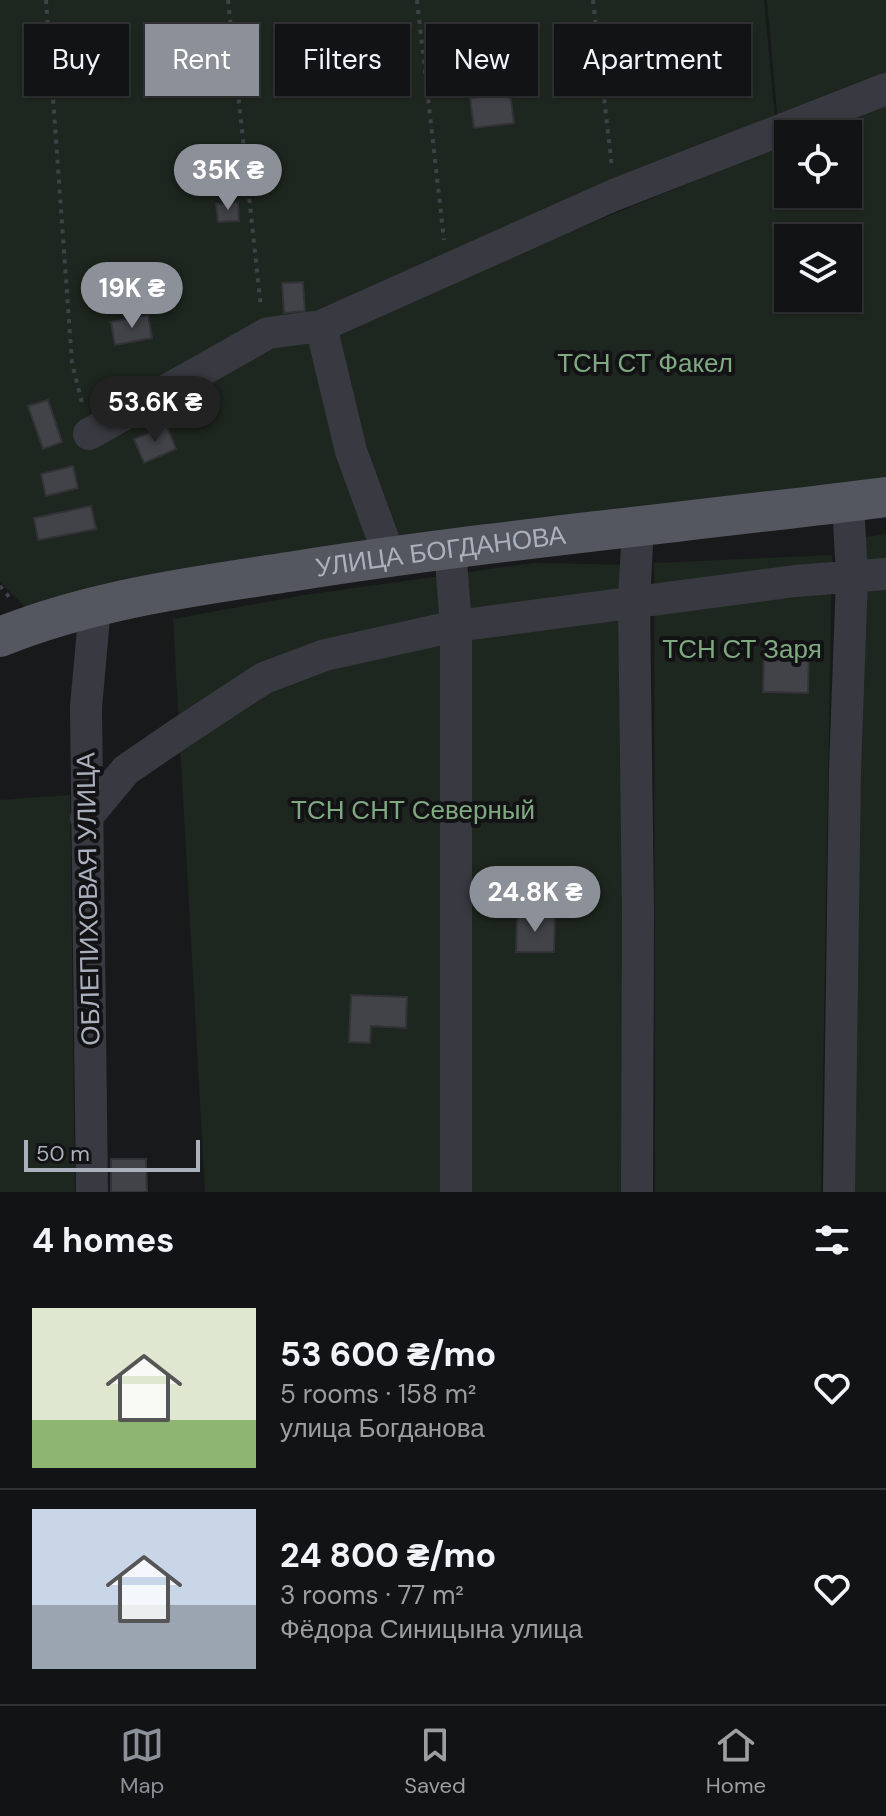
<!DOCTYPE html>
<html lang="en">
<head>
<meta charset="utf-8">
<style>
	body { margin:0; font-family:"DM Sans",sans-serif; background:#1b1c1d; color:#f1f3f6; height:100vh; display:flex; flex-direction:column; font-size:30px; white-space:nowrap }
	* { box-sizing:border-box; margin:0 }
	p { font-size:26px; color:#9c9ea0 }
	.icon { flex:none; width:44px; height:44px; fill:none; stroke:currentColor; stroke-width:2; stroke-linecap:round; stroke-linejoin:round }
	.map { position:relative; height:1192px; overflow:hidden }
	.panel { display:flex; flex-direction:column; background:#121314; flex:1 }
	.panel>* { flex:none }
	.guide { position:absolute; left:24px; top:24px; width:838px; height:72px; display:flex; gap:16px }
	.controls { position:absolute; left:774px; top:120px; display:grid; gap:16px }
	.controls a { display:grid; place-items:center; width:88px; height:88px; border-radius:0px; background:#121314; box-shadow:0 2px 6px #0004,0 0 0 2px #313234; font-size:40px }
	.scale { position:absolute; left:24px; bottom:20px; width:176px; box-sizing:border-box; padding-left:8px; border:4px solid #aab0bc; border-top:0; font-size:22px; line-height:28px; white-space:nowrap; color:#aab0bc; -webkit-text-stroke:6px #131316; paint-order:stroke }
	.price { position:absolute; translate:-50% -68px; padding:0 18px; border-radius:28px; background:#8c9099; color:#fff; font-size:26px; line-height:52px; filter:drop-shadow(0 2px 4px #0008) }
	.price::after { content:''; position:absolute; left:50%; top:48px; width:24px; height:18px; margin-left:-12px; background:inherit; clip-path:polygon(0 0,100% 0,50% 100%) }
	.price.active { background:#222; color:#fff }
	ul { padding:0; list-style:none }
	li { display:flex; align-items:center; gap:24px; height:200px; padding:0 32px }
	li+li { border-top:2px solid #313234 }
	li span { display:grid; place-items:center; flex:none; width:224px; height:160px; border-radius:0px; color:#555 }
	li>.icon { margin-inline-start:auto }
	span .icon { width:96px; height:96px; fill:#fffc; stroke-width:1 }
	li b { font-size:34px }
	h2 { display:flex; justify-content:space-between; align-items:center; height:96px; padding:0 32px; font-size:34px }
	.chip { padding:0 28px; border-radius:0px; background:#121314; box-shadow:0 2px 6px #0004,0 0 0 2px #313234; font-size:28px; line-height:72px }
	.chip.active { background:#8c9099; color:#fff }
	.tab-bar { display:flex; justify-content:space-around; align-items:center; height:112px; border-top:2px solid #313234; background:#121314; font-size:22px; color:#9c9ea0 }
	.tab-bar a { display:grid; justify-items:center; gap:4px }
	.tab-bar .active { color:#8c9099 }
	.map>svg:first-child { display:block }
	.green { fill:#1e271f; fill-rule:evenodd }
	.building { fill:#424348; stroke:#323237; stroke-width:2 }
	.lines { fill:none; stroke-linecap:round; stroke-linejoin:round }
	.path { stroke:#3f4248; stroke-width:4; stroke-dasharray:4 6; stroke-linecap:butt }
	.minor { stroke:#393a41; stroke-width:32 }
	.major { stroke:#555760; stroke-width:40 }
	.labels { text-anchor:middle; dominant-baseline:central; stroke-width:8; stroke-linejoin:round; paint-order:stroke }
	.park-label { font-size:26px; fill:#7fa981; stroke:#131316 }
	.street-label { font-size:26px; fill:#aab0bc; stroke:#131316 }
</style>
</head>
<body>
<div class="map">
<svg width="886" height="1192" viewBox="0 0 886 1192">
	<rect width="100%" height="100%" fill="#18191b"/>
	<!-- green -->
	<path class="green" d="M0,0H764L777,140L336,327L788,143V194H848V134H809L886,103V486L381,548L32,614L0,582ZM788,238H848V298H788Z
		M767,0H886V82L778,123Z
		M886,534V1192H830L865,537Z
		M832,555L821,1192H655L654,563Z
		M534,563L645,565L636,1192H205L173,619L304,595Z
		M70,795L75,1192H0V800Z"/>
	<!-- building -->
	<path class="building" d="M510,93L514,123L474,128L470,98Z
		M238,202L239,221L218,222L216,204Z
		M303,282L305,311L284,313L282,283Z
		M148,315L152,338L115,345L111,322Z
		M48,400L62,442L43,449L28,406Z
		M167,426L176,449L144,463L134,439Z
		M73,466L78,488L46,496L41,474Z
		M91,506L96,529L38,540L34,518Z
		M764,649H809L808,693L763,692Z
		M517,916L555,917L554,952H516Z
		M351,995L407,997L406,1028L371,1026L370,1043L349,1042Z
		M111,1159H146L147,1192H111Z"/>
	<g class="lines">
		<!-- path -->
		<path class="path" d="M46,0L72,363L83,407
			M228,0L261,308
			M417,0L444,240
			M593,0L612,168
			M0,586L11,599"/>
		<!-- minor -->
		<path class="minor" d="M321,326L351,451L389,555
			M89,434L268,333L321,326L614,195L886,89
			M450,548L456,626V1192
			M86,818L126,770L180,733L264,678L325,655L456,626L795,581L886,574
			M92,1192L86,707L95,607
			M637,1192L638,912L634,601L638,526
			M839,1192L845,770L852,577L848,502"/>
		<!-- major -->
		<path class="major" id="s1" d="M0,637C94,599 196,586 295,571C491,540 689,522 886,497"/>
	</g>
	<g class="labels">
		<!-- park labels -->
		<g class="park-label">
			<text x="645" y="363">ТСН СТ Факел</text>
			<text x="742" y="649">ТСН СТ Заря</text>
			<text x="413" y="810">ТСН СНТ Северный</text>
		</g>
		<!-- street labels -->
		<g class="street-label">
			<text stroke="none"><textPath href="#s1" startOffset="450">УЛИЦА БОГДАНОВА</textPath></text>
			<text transform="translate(88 899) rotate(-91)">ОБЛЕПИХОВАЯ УЛИЦА</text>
		</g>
	</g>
</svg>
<div class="controls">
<a><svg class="icon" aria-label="locate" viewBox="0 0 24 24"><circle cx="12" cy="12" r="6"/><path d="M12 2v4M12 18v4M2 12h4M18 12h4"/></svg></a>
<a><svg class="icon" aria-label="layers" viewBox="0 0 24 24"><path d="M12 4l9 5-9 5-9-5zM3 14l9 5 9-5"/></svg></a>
</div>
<div class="scale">50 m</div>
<b class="price" style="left:228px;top:212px">35K ₴</b>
<b class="price" style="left:132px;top:330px">19K ₴</b>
<b class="price active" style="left:155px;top:444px">53.6K ₴</b>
<b class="price" style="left:535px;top:934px">24.8K ₴</b>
<div class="guide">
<a class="chip">Buy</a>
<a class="chip active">Rent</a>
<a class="chip">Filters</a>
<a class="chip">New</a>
<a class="chip">Apartment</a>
</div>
</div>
<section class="panel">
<h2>4 homes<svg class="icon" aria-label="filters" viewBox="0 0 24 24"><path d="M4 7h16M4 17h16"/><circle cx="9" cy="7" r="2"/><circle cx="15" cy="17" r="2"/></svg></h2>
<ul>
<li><span style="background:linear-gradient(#dfe7d0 70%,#8fb573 0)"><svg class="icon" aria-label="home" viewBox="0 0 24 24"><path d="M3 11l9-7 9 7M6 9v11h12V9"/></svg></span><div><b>53 600 ₴/mo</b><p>5 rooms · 158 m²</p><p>улица Богданова</p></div><svg class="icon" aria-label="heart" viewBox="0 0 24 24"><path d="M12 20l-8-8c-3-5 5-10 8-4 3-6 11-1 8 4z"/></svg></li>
<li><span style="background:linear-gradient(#c9d6e8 60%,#9aa5b1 0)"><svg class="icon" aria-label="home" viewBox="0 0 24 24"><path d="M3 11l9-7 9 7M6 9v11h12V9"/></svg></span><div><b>24 800 ₴/mo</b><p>3 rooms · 77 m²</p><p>Фёдора Синицына улица</p></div><svg class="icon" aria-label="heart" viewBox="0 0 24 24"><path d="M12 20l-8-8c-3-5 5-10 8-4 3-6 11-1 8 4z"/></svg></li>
</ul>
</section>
<nav class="tab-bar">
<a class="active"><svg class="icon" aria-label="map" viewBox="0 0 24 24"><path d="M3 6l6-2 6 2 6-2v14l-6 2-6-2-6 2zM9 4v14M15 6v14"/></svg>Map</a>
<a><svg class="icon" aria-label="saved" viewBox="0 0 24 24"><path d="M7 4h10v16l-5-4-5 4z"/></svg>Saved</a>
<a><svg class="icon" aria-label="home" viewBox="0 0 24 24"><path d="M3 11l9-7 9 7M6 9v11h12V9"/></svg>Home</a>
</nav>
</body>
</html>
